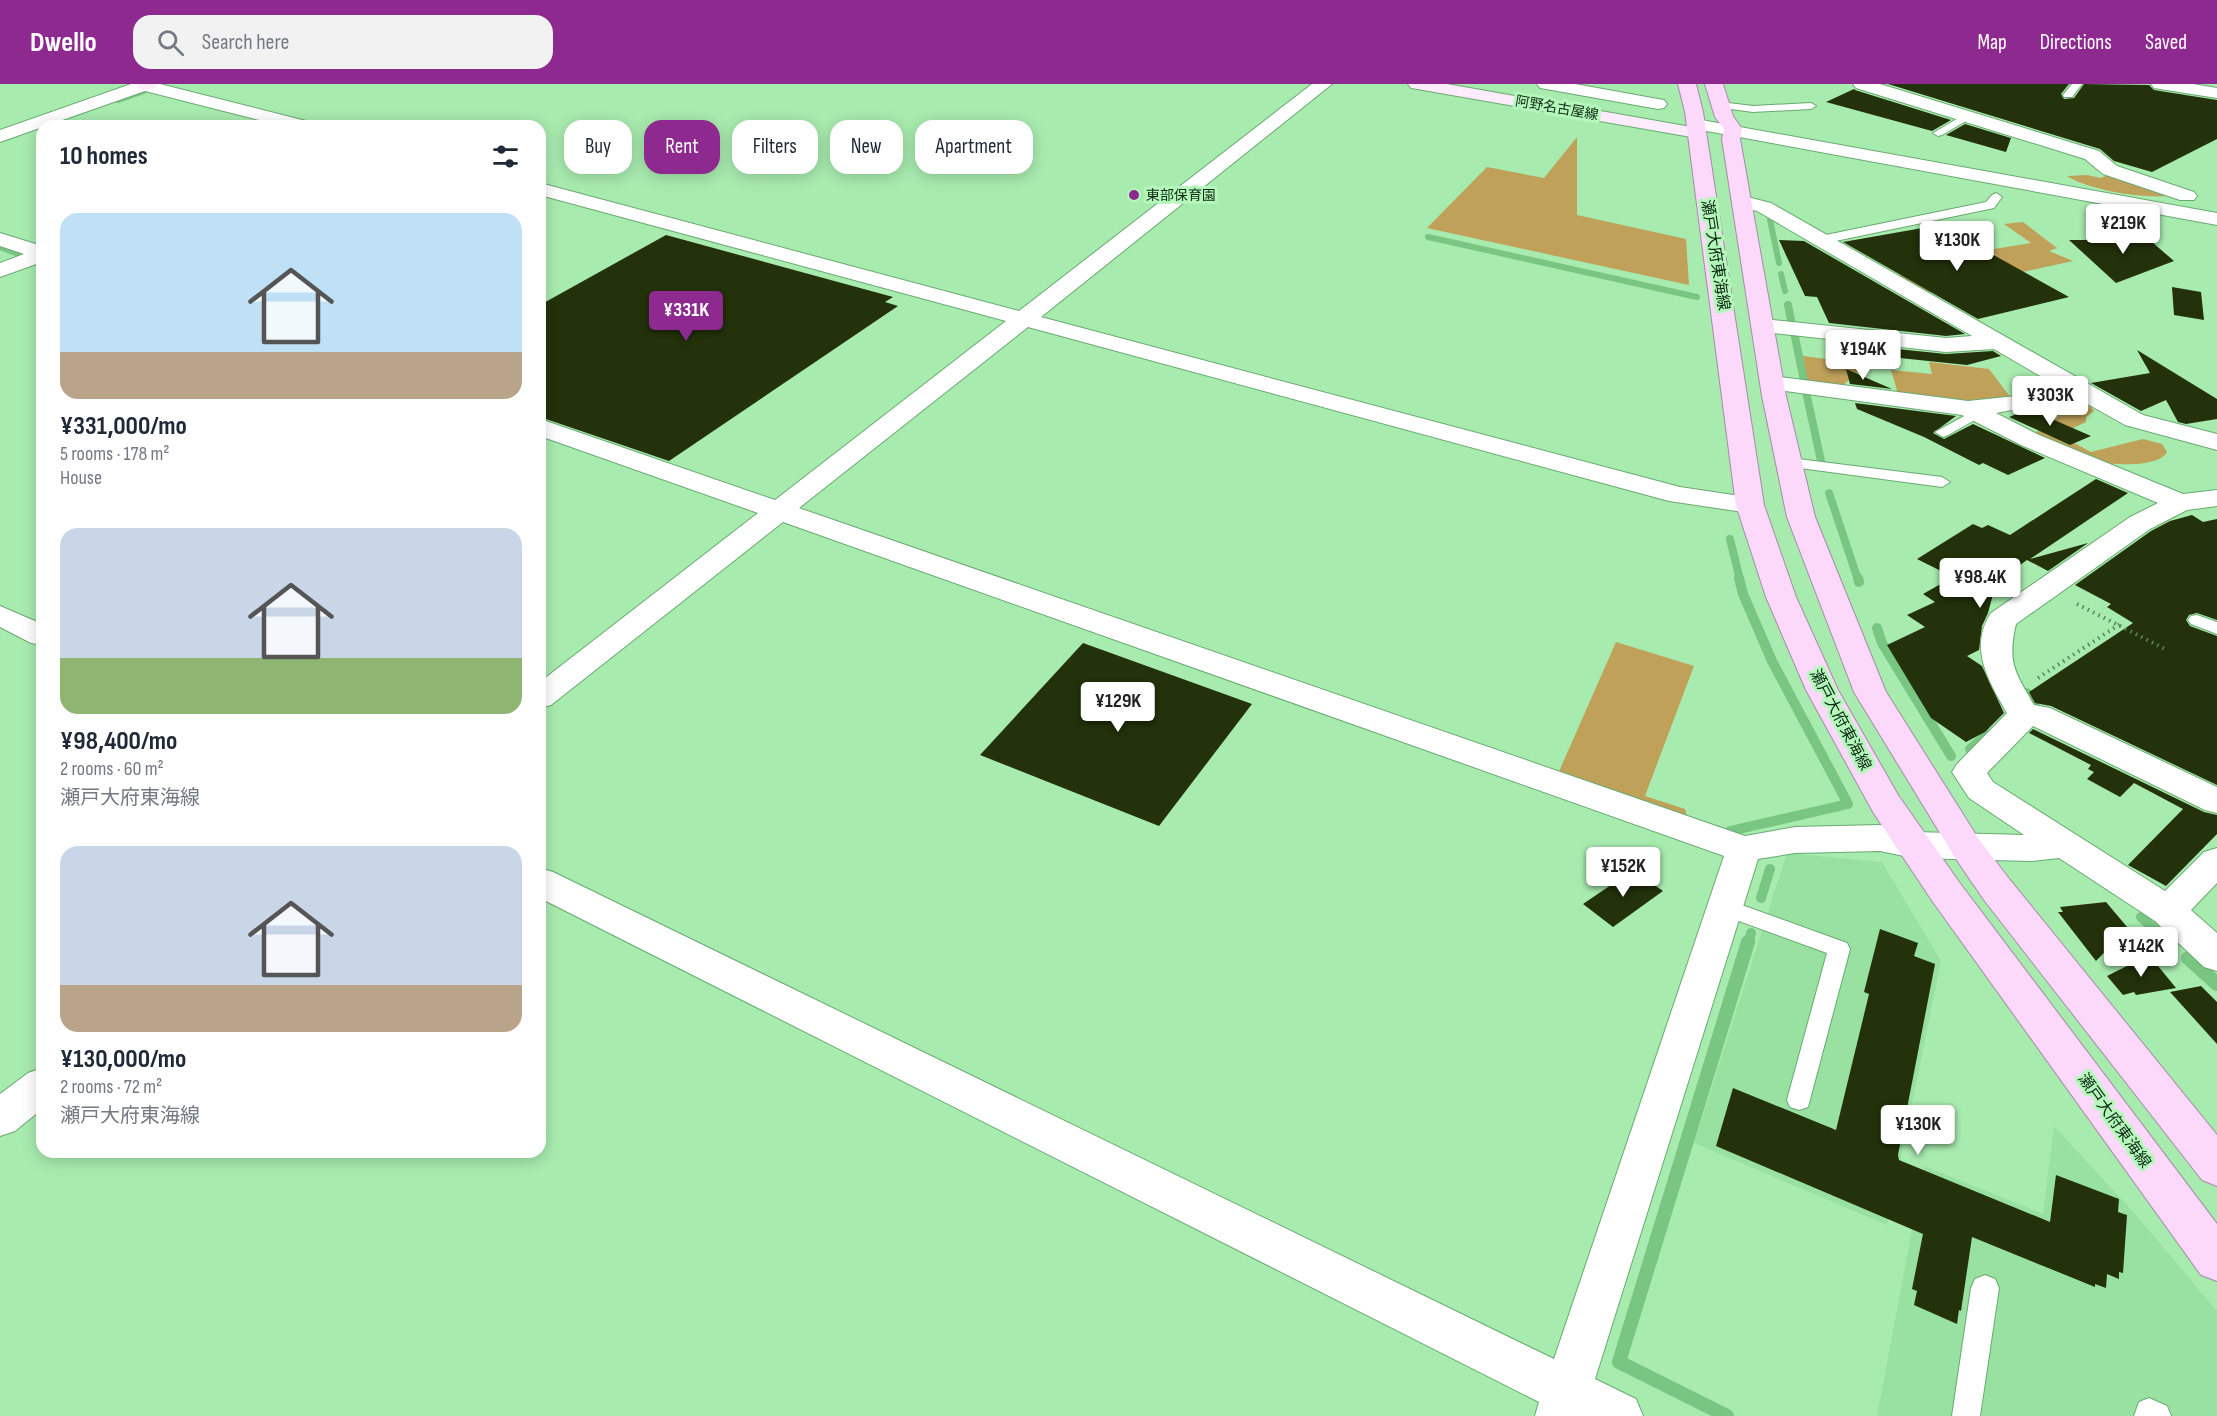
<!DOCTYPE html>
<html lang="en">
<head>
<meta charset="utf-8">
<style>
	body { margin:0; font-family:"Sofia Sans Condensed","Noto Sans JP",sans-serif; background:#f2f2f3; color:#1f2937; height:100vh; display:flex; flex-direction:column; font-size:22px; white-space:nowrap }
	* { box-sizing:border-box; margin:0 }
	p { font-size:20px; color:#747a83 }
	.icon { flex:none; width:33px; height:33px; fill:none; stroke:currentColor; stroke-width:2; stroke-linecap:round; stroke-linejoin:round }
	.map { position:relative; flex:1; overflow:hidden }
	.details { position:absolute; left:36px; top:36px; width:510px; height:1038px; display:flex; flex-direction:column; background:#fff; border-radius:18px; box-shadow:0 3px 15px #0003 }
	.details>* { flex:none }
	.guide { position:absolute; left:564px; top:36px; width:570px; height:54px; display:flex; gap:12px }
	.price { position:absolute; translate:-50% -51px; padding:0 14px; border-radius:6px; background:#fff; color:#222; font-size:20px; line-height:39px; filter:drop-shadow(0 2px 3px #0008) }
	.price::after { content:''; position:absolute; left:50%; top:36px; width:18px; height:14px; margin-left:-9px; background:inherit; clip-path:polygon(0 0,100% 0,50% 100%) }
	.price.current { background:#8d298f; color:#fff }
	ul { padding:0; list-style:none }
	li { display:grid; align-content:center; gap:12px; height:318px; padding:0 24px }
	li span { display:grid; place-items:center; height:186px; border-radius:18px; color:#555 }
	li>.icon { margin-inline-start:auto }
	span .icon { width:108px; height:108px; fill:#fffc; stroke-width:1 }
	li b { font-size:26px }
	h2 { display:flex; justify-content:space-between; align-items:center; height:72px; padding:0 24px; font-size:26px }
	.chip { padding:0 21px; border-radius:18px; background:#fff; box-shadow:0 3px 15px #0003; font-size:21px; line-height:54px }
	.chip.current { background:#8d298f; color:#fff }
	header { display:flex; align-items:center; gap:36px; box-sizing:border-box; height:84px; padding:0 30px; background:#8d298f; color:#fff }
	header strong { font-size:28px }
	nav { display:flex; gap:33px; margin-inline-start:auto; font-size:21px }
	.search { width:420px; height:54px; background:#f2f2f3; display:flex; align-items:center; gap:15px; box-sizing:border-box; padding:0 21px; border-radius:18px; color:#747a83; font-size:22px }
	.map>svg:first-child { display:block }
	.built { fill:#98e1a0 }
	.green { fill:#bfa159 }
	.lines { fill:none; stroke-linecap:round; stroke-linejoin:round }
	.stream-far3 { stroke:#79c582; stroke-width:6 }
	.stream-far2 { stroke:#79c582; stroke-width:8 }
	.stream-far1 { stroke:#79c582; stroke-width:10 }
	.stream { stroke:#79c582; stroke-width:14 }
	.building { fill:#23320a }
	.lane-casing { stroke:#69aa71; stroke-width:2 }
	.street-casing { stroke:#69aa71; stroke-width:2 }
	.secondary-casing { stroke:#69aa71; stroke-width:2 }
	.primary-casing { stroke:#a78ba8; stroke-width:2 }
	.path { stroke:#57855d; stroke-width:4; stroke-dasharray:1.5 4.5; stroke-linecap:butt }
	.lane { fill:#fff; fill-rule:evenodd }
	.street { fill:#fff; fill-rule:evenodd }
	.secondary { fill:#feecfd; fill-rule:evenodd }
	.primary { fill:#fcd9fb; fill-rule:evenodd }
	.poi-dot { fill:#8d298f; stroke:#b5f8bc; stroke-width:2 }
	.labels { text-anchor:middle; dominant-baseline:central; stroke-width:6; stroke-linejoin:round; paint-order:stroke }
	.far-street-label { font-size:14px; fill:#0e2913; stroke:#b5f8bc }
	.far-poi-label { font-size:14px; fill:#0e2913; stroke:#b5f8bc; text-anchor:start }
	.street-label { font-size:16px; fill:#0e2913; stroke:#b5f8bc }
</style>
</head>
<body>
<header>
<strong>Dwello</strong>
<div class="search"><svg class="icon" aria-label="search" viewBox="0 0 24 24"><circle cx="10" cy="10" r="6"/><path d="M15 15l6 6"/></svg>Search here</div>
<nav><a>Map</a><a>Directions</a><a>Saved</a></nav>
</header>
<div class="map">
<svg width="2217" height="1332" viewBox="0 0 2217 1332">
	<rect width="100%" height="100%" fill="#a8ebaf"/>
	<!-- built -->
	<path class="built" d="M1787,769L1882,778L1941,877L1887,1141L1694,1059Z
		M2054,1042L2135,1130L2217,1227V1332H1877L1924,1082L2043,1130Z"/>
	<!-- green -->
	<path class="green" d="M1577,53V131L1686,155L1689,201L1427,144L1487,83L1544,94Z
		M2111,89L2176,111C2150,116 2090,107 2067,92L2087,91L2101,94Z
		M2023,138L2057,164L2049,167L2073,177L1926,209L1896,192L1996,171L1988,166L2031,159L2004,140Z
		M1803,272L1857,279L1863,284L1842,302L1807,298Z
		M1929,278L1989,285L2011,314L1959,318L1898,310L1891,286L1932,290Z
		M2076,317L2091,323L2094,327L2086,333V338L2073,344L2074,346L2065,354L2091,368L2143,355L2162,360L2167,368C2156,387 2095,380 2078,373C2062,367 2046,359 2031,352L2058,333L2056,329L2060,319Z
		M1616,558L1694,582L1645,712L1685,725L1688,735L1557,692Z"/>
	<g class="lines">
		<!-- stream-far3 -->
		<path class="stream-far3" d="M118,16L144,7
			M1770,136L1779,179
			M1428,153L1697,213
			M0,163L24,172
			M1781,190L1785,207"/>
		<!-- stream-far2 -->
		<path class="stream-far2" d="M1788,221L1792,241
			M1794,248L1804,297
			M1806,308L1821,377
			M1829,409L1858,496
			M1730,455L1740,496"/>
		<!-- stream-far1 -->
		<path class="stream-far1" d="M1858,494L1859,498
			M1877,544L1882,559L1951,672
			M2027,609L2035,622
			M1970,665L1988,650
			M1730,747L1848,720L1772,577L1743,510L1739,494
			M1761,814L1770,785
			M2141,833L2160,850
			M1748,860L1751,849"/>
		<!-- stream -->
		<path class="stream" d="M2188,874L2217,900
			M1727,1332L1619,1278L1748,858"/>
	</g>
	<!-- building -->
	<path class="building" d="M1888,0H2069L2061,10L2064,15L2074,14L2084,0L2149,1L2154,6L2217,16V55L2152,88L2114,77L2100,65Z
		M1854,5L1855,6L1951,36L1932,47L1826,18Z
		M1965,40L2011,54L2006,68L1946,51Z
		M1928,143L1961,161L1972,159L2069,213L1978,235L1843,158Z
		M666,151L893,213L885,218L898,222L669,377L540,333V221Z
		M2091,152H2145L2174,177L2116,199L2069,156H2095Z
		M1779,156L1804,157L1965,250L1946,252L1829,239L1817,213L1805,212Z
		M2172,203L2201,208L2204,236L2174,231Z
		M1839,259L1946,270L1993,267L2001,272L1967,281L1842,268Z
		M2137,266L2217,315V335L2186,340L2178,338L2166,316L2141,327L2091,299L2150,289Z
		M1846,285L1892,305L1850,300Z
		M1855,319L1956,332L1933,349L1944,355L1973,340L2045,374L2008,391L1983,379L1979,381L1924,353L1857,325Z
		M2029,325L2091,352L2070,361L2009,333Z
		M2096,395L2128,409L2030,475L2088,459L2048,487L2027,476L2002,494L1998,492L1988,529L1982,542L1979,566L1967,572L1982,582L2004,629L1985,648L1966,658L1931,634L1887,561L1925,543L1907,531L1935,518L1923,510L1946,497L1942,495L1949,491L1917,475L1973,440L1982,444L1988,441L2010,451Z
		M2192,431L2203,438L2217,435V536L2197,529L2189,531L2186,536L2190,542L2217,552V701L2051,622L2035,619L2029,608L2133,539L2107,523L2111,520L2075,501L2151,447L2170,437Z
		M1083,559L1252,620L1159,742L980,671Z
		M2033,645L2204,728L2217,731V750L2166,802L2128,781L2183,725L2134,699L2120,713L2087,695L2094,688L2088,685L2091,681L2029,649Z
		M1633,786L1663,807L1613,843L1583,820Z
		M2106,818L2128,844L2096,877L2058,828H2063L2060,823Z
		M1880,845L1918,859L1914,872L1935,880L1898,1071L1899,1076L2050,1138L2056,1091L2119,1115L2118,1128L2127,1131L2123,1189L2119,1188V1195L2107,1190L2106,1204L2095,1200V1203L1972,1153L1961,1227L1959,1226L1957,1240L1914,1221L1917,1207L1912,1205L1923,1150L1716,1062L1733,1004L1836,1046L1869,910L1864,908Z
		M2149,871L2176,904L2136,911L2134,908L2123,911L2107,892Z
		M2201,902L2217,918V960L2170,908Z"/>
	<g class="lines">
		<defs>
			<path id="lane" d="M2072,0H2082L2072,13H2064L2063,11Z
				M1720,18L1753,22L1811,19L1816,22L1811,25L1753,28L1716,23L1715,21Z
				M1967,29L1972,32L1971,34L1942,51L1938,52L1933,49Z
				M1996,109L2002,113L1994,124L1821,160L1815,156L1821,152L1986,118L1992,111Z
				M1977,325L1984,329L1982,332L1948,351L1943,353L1935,348Z
				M1790,374L1942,393L1950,398L1942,403L1785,382L1782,379L1785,376Z
				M2197,531L2217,538V550L2191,540L2188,536L2191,532Z
				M1725,815L1847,859L1850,865L1808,1023L1799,1026L1790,1023L1787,1016L1827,869L1717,829L1714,823L1717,817Z
				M1985,1191L1995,1195L1999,1204L1980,1332H1952L1971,1204L1975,1195Z
				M2149,1314L2167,1322L2171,1332H2134L2139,1318Z"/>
			<path id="street" d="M131,0H160L310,38L313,42H283L145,7L0,58V46Z
				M1312,0H1332L1041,233L1680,403L1760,415L1764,421L1760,427L1750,429L1669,417L1028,243L799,424L1745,752L1795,743L1880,741L1914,748L2024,751L1969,714L1952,688L1957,680L2007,629C1989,598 1968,564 1991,529L2130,433L2158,419L2021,361L1962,331L1764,304L1761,299L1764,294L1773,292L1968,317L2016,312L2059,303L1994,265L1946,268L1755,247L1752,242L1755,237L1763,235L1946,254L1972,252L1757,127L1736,122L1733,118L1736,114L1743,112L1771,119L2143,331L2217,350V366L2125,341L2077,314L1996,329L2039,351L2183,410L2217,406V422L2187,426L2150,445L2016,540C2007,579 2015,588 2034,621L2050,624L2217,703V729L2205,726L2033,642L1987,689L1993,698L2165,807L2204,768L2217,764V799L2191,826L2217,849V887L2204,883L2155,837L2059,774L2031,777L1914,774L1880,767L1795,769L1758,775L1595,1295L1636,1315L1643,1332H1535L1539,1318L540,814V784L553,788L1554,1275L1724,772L783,438L551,621L540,624V598L758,429L540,352V335L775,416L1006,237L540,111V99L1019,227Z
				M1537,0H1575L1658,15L1664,16L1667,20L1664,24L1658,25L1546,5L1540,4Z
				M1853,0H1880L2099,67L2117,82L2194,108L2197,112L2194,116H2180L2103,90L2085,75L1856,4Z
				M2151,0H2193L2217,4V14L2160,5L2154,4Z
				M1696,35L2217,129V141L1690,44L1687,40L1690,36Z
				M0,149L42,162V178L0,193V179L24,170L0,162Z
				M0,522L42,540V561L31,559L0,543Z
				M42,984V1025L15,1047L0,1052V1010L28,989Z"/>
			<path id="secondary" d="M137,0H158L155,4L145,6L139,5Z
				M1408,0H1447L1697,44L1703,45L1706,49L1703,53L1697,54L1417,5L1411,4Z"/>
			<path id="primary" d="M1678,0H1696L1703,28L1764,421L1796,513L1838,606L1898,711L1959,798L2217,1140V1197L2201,1191L1933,818L1873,728L1806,606L1766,513L1736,421L1685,28Z
				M1705,0H1723L1733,32L1742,45L1740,55L1786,312L1815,433L1886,608L1978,754L2010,796L2217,1051V1102L2202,1096L1984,816L1954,772L1854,608L1787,433L1762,312L1722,55L1724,45L1715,33Z"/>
		</defs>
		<!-- lane casing -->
		<use href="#lane" class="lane-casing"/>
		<!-- street casing -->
		<use href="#street" class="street-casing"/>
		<!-- secondary casing -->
		<use href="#secondary" class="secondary-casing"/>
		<!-- primary casing -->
		<use href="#primary" class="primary-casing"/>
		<!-- path -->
		<path class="path" d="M2077,520L2167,566
			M2038,594L2123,538"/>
		<!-- lane -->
		<use href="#lane" class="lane"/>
		<!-- street -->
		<use href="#street" class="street"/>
		<!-- secondary -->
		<use href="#secondary" class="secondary"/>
		<!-- primary -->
		<use href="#primary" class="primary"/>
	</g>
	<!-- markers -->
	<circle class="poi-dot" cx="1134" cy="111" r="6"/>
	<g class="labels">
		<!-- far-street labels -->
		<g class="far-street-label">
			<text transform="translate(1557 24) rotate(10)">阿野名古屋線</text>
		</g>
		<!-- far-poi labels -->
		<g class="far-poi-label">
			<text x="1146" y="111">東部保育園</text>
		</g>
		<!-- street labels -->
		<g class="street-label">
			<text transform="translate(1715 171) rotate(81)">瀬戸大府東海線</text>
			<text transform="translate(1840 636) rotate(62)">瀬戸大府東海線</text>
			<text transform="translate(2114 1037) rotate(54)">瀬戸大府東海線</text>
		</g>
	</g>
</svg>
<b class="price" style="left:2123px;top:171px">¥219K</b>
<b class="price" style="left:1957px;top:188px">¥130K</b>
<b class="price current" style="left:686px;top:258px">¥331K</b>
<b class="price" style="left:1863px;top:297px">¥194K</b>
<b class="price" style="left:2050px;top:343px">¥303K</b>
<b class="price" style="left:1980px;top:525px">¥98.4K</b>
<b class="price" style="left:1118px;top:649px">¥129K</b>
<b class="price" style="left:1623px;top:814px">¥152K</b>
<b class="price" style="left:2141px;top:894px">¥142K</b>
<b class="price" style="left:1918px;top:1072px">¥130K</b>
<div class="guide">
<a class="chip">Buy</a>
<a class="chip current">Rent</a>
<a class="chip">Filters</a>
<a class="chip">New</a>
<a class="chip">Apartment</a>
</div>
<section class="details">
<h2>10 homes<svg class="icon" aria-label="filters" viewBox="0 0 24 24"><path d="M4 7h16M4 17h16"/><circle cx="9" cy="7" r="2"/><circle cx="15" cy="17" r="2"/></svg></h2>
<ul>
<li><span style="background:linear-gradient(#bfe0f5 75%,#b9a48a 0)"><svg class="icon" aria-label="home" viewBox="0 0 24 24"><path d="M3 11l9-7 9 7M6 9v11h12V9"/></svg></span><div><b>¥331,000/mo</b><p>5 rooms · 178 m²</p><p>House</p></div></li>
<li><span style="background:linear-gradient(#c9d6e8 70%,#8fb573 0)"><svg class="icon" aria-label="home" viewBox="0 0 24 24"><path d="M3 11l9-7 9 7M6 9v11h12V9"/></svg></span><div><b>¥98,400/mo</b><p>2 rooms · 60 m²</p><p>瀬戸大府東海線</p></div></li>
<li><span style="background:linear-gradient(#c9d6e8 75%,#b9a48a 0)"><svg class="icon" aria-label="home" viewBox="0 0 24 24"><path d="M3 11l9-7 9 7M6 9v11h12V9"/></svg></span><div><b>¥130,000/mo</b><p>2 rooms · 72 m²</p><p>瀬戸大府東海線</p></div></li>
</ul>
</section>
</div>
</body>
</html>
